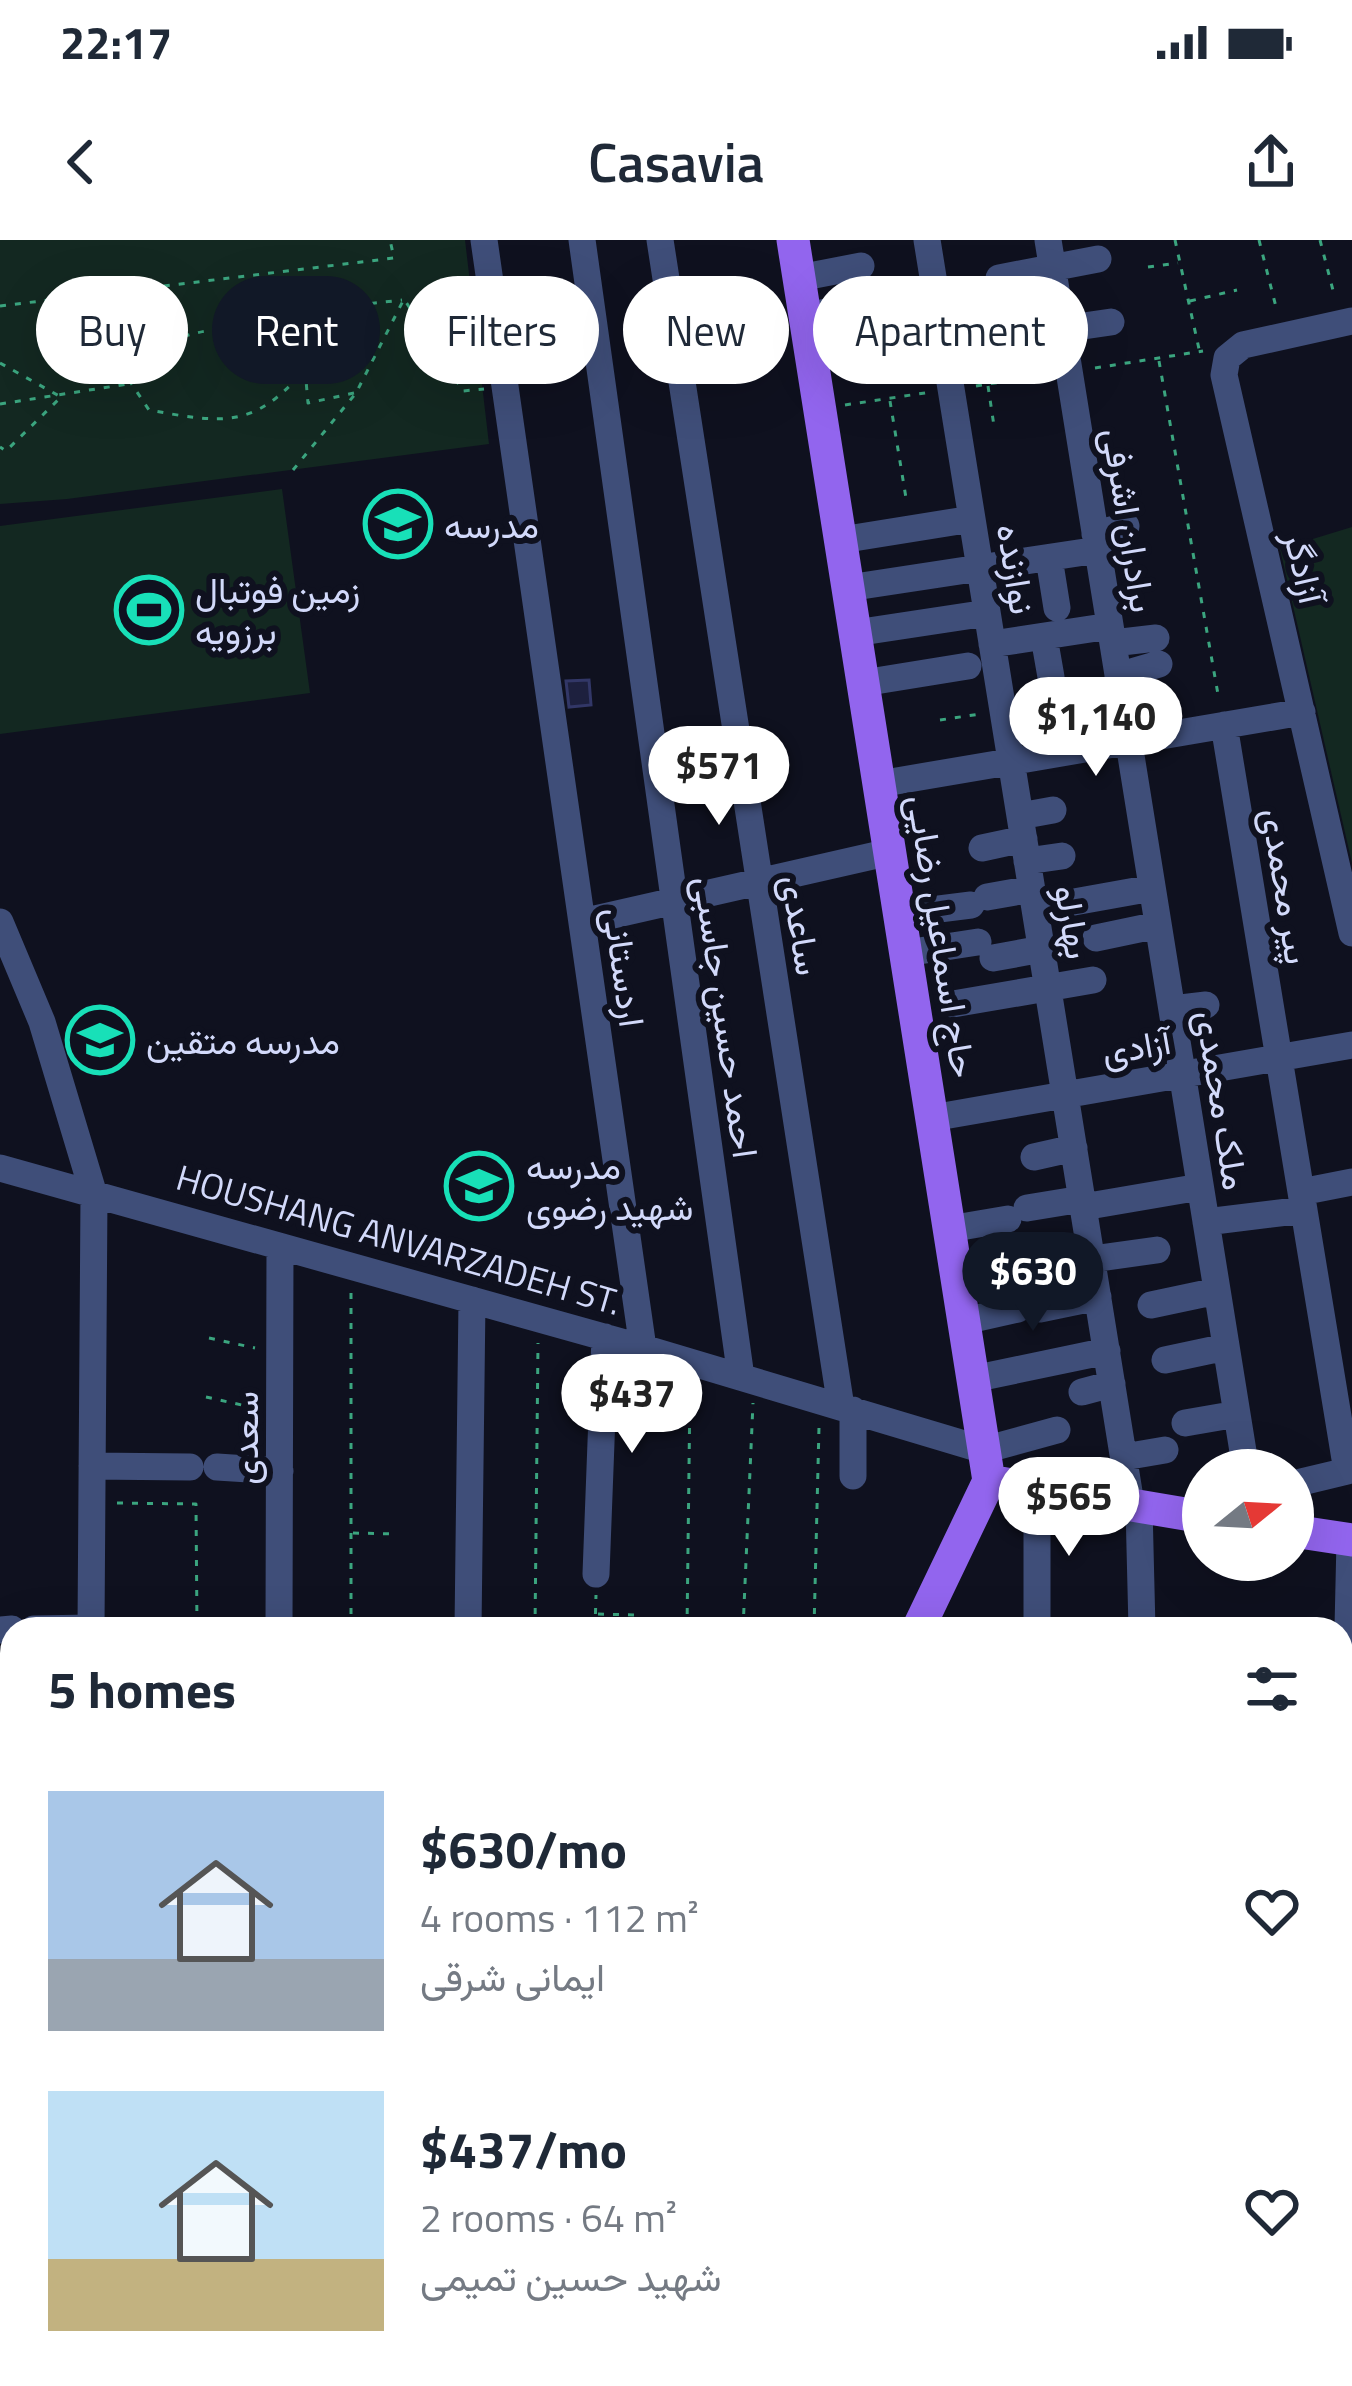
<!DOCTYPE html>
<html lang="en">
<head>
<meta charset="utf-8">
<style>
	body { margin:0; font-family:"Titillium Web",Vazirmatn,sans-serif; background:#f2f2f3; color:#1f2937; height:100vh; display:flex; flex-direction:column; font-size:45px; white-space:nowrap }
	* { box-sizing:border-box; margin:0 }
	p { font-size:39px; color:#747a83 }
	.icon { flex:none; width:66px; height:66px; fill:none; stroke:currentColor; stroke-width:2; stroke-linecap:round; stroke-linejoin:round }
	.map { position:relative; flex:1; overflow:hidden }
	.panel { position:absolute; left:0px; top:1377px; width:1353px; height:771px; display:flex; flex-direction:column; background:#fff; border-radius:36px 36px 0 0; box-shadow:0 12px 48px #0002 }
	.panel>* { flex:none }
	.top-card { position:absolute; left:36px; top:36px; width:1281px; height:108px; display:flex; gap:24px }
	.needle { width:78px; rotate:72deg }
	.fabs { position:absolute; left:1182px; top:1209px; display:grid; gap:24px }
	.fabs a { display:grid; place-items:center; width:132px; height:132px; border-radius:50%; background:#fff; box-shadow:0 12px 48px #0002; font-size:60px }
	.price { position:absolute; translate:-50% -102px; padding:0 27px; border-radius:42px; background:#fff; color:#222; font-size:39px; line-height:78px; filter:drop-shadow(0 3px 6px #0008) }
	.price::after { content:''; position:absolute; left:50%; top:72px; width:36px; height:27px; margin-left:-18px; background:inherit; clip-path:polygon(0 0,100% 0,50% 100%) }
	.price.active { background:#111827; color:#fff }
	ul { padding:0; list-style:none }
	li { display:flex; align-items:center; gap:36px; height:300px; padding:0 48px }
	li span { display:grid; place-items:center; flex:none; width:336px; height:240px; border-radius:0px; color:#555 }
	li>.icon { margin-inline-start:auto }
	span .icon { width:144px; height:144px; fill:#fffc; stroke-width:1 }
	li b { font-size:51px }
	h2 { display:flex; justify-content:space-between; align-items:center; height:144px; padding:0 48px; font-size:51px }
	.tag { padding:0 42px; border-radius:54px; background:#fff; box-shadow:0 12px 48px #0002; font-size:42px; line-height:108px }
	.tag.active { background:#111827; color:#fff }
	.status { display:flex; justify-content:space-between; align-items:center; height:84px; padding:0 60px; background:#fff; direction:ltr }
	.status svg { height:33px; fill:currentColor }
	header { display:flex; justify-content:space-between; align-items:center; height:156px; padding:0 48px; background:#fff; font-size:54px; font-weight:600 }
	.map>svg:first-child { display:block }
	.green { fill:#132821 }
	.building { fill:#1d203e; stroke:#323767; stroke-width:3 }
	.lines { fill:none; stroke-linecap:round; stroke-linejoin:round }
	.path { stroke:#3ba57f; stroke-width:3; stroke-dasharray:6 9; stroke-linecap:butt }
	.minor { stroke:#3f4e79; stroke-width:27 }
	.major { stroke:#9265ee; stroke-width:33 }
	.labels { text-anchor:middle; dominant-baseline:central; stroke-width:12; stroke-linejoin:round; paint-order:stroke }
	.street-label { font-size:36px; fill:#d2d9fa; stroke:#0f111f }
	.poi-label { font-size:36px; fill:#d2d9fa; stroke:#0f111f; text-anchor:start }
</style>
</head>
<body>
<div class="status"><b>22:17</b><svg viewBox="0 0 49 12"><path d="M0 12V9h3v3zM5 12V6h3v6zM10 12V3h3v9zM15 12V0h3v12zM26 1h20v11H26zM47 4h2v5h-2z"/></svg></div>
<header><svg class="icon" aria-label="back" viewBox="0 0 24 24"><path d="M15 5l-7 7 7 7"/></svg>Casavia<svg class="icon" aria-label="share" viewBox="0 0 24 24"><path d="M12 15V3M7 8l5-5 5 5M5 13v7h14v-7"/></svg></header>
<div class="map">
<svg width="1352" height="2146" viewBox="0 0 1352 2146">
	<rect width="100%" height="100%" fill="#0f111f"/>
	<!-- green -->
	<path class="green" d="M0,0H465L489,204L67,259L0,264Z
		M282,249L310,453L0,494V286Z
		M1352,287V623L1280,309Z"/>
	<!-- building -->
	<path class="building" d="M589,440L591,465L569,467L566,441Z"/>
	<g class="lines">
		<!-- path -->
		<path class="path" d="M1175,0L1199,109
			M1259,0L1277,71
			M1320,0L1335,58
			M1148,27L1178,23
			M1190,61L1237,50
			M0,66L394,18L390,0
			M222,88C255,93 288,100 305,129C254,190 221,183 149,170L131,143C147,102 182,95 222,88Z
			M1159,121L1219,460
			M0,123L61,157L6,211L0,207
			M1095,128L1203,111
			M976,146L1044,135
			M988,146L994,186
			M354,153L308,163L305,129L311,108L357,65L402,60
			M890,161L907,264
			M0,164L128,144
			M845,165L931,152
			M293,230L356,153L404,59L463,151L484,149
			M940,480L980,474
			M209,1098L255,1108
			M206,1157L255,1168
			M117,1263L196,1264L197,1389
			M353,1293L396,1294
			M598,1374L634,1375
			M351,1389V1049
			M535,1389L538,1103
			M595,1389L596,1355
			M687,1389L690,1148
			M743,1389L753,1163
			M814,1389L819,1187
			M1341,1479H1352
			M1341,1586H1347"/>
		<!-- minor -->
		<path class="minor" d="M484,0L643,1108
			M582,0L741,1137
			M660,0L841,1167
			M927,0L1131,1264
			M1048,0L1246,1230
			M799,38L861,26
			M999,38L1098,19
			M902,75L938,69
			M805,76L864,65
			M1352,81L1243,105L1227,118L1224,135L1352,693
			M1063,89L1111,82
			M905,103L942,96
			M1095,294L1126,286
			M841,300L972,279
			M1049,318L1057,368
			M848,348L1098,310
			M855,393L987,373
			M1044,397L1051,437
			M1113,403L1156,398
			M992,404L1110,386
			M1118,436L1159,424
			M863,443L968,426
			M1224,485L1347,1231
			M879,544L1302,472
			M1020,576L1053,570
			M982,608L1024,599
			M1027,621L1062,616
			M987,657L1032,649
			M1035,669L1152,648
			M899,674L971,665
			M0,682L42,782L94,955L91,1389
			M582,682L890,612
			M1096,698L1158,685
			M906,713L978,702
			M993,718L1042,709
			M953,764L1093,740
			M1172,769L1206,765
			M932,878L1352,805
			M1034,917L1074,908
			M0,928L643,1108L984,1210L1057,1190
			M1301,952L1352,942
			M1083,967L1200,947
			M1027,968L1082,959
			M1206,982L1304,970
			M949,989L1008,979
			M1032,1017L1089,1005
			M1092,1019L1157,1010
			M956,1031L1006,1021
			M1151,1065L1217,1051
			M1040,1069L1098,1057
			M964,1081L1018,1069
			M1165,1120L1226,1107
			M973,1139L1107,1111
			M1082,1152L1112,1144
			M1185,1183L1237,1174
			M1124,1217L1165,1210
			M92,1226L190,1227
			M217,1227L280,1231
			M853,1236V1170
			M1293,1244L1352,1230
			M1037,1250V1389
			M1139,1267L1142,1389
			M596,1334L605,1097
			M34,1389L91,1388
			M279,1389L280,1007
			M468,1389L472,1060
			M0,1390L12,1389
			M1341,1431H1347L1350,1300
			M1341,1821H1352
			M0,1838H12
			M1341,1992H1352
			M1341,2041L1352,2040
			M0,2049H12
			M527,2136V2146
			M734,2136L769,2146
			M1029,2136V2146
			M1172,2136V2144L1203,2142
			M1274,2136V2146
			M1099,2143L1143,2142
			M85,2146V2136
			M183,2146V2136
			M252,2146V2136
			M323,2146V2136
			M389,2146V2136
			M455,2146V2136
			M593,2146V2136
			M653,2146V2136
			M943,2146V2136"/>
		<!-- major -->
		<path class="major" d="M793,0L989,1241L918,1389
			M989,1241L1203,1277
			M1293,1291L1352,1300
			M780,2146L782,2136"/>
	</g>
	<!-- icons -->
	<defs>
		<symbol id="school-ring" viewBox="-11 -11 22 22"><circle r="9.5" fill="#0f111f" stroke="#18e0b8" stroke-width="1.5"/><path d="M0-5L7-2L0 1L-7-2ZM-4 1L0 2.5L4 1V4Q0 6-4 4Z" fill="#18e0b8"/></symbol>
		<symbol id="stadium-ring" viewBox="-11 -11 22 22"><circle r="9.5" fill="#0f111f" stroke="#18e0b8" stroke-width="1.5"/><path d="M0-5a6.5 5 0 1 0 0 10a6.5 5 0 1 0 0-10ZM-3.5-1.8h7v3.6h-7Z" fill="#18e0b8"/></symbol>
	</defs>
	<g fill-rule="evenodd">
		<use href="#school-ring" x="360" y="246" width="76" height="76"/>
		<use href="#stadium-ring" x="111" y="332" width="76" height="76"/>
		<use href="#school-ring" x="62" y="762" width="76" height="76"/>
		<use href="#school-ring" x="441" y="908" width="76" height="76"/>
	</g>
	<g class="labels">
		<!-- street labels -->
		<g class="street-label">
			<text transform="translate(1130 280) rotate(81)">برادران اشرفی</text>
			<text transform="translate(1305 327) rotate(77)">آزادگر</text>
			<text transform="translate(1017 329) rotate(81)">نوازنده</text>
			<text transform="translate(1287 646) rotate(81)">پیر محمدی</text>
			<text transform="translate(1074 682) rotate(81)">بهارلو</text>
			<text transform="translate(802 685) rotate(81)">ساعدی</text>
			<text transform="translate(943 696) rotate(81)">حاج اسماعیل رضایی</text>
			<text transform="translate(625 727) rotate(82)">اردستانی</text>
			<text transform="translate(727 777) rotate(82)">احمد حسین جاسبی</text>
			<text transform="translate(1136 806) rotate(-10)">آزادی</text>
			<text transform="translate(1223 860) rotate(81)">ملک محمدی</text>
			<text transform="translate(399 999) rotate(16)">HOUSHANG ANVARZADEH ST.</text>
			<text transform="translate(244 1198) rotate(-90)">سعدی</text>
		</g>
		<!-- poi labels -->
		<g class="poi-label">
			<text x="444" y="284">مدرسه</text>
			<text x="195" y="349">زمین فوتبال<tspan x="195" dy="41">برزویه</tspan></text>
			<text x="146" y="800">مدرسه متقین</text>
			<text x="526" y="925">مدرسه<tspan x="526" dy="41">شهید رضوی</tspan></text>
		</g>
	</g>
</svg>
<div class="fabs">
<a><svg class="needle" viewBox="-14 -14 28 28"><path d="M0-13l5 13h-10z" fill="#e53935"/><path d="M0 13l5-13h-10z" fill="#747a83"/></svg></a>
</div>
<b class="price" style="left:1096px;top:539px">$1,140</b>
<b class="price" style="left:719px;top:588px">$571</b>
<b class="price active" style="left:1033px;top:1094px">$630</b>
<b class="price" style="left:632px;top:1216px">$437</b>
<b class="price" style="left:1069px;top:1319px">$565</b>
<div class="top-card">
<a class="tag">Buy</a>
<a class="tag active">Rent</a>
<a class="tag">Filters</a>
<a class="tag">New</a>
<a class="tag">Apartment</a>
</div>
<section class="panel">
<h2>5 homes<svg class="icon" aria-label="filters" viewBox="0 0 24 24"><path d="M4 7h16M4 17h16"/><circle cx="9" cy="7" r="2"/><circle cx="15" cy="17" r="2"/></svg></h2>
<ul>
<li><span style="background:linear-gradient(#a9c7e8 70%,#9aa5b1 0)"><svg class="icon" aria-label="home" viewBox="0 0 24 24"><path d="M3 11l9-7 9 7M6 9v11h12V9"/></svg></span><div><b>$630/mo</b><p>4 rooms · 112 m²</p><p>ایمانی شرقی</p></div><svg class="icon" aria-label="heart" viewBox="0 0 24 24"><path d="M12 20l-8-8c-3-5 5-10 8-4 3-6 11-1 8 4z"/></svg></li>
<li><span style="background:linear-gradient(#bfe0f5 70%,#c2b280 0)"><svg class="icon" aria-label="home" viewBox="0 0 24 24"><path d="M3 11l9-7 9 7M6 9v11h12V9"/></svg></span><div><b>$437/mo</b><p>2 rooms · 64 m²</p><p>شهید حسین تمیمی</p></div><svg class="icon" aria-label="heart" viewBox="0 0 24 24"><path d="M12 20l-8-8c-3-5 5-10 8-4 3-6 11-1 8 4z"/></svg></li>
</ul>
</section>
</div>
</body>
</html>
